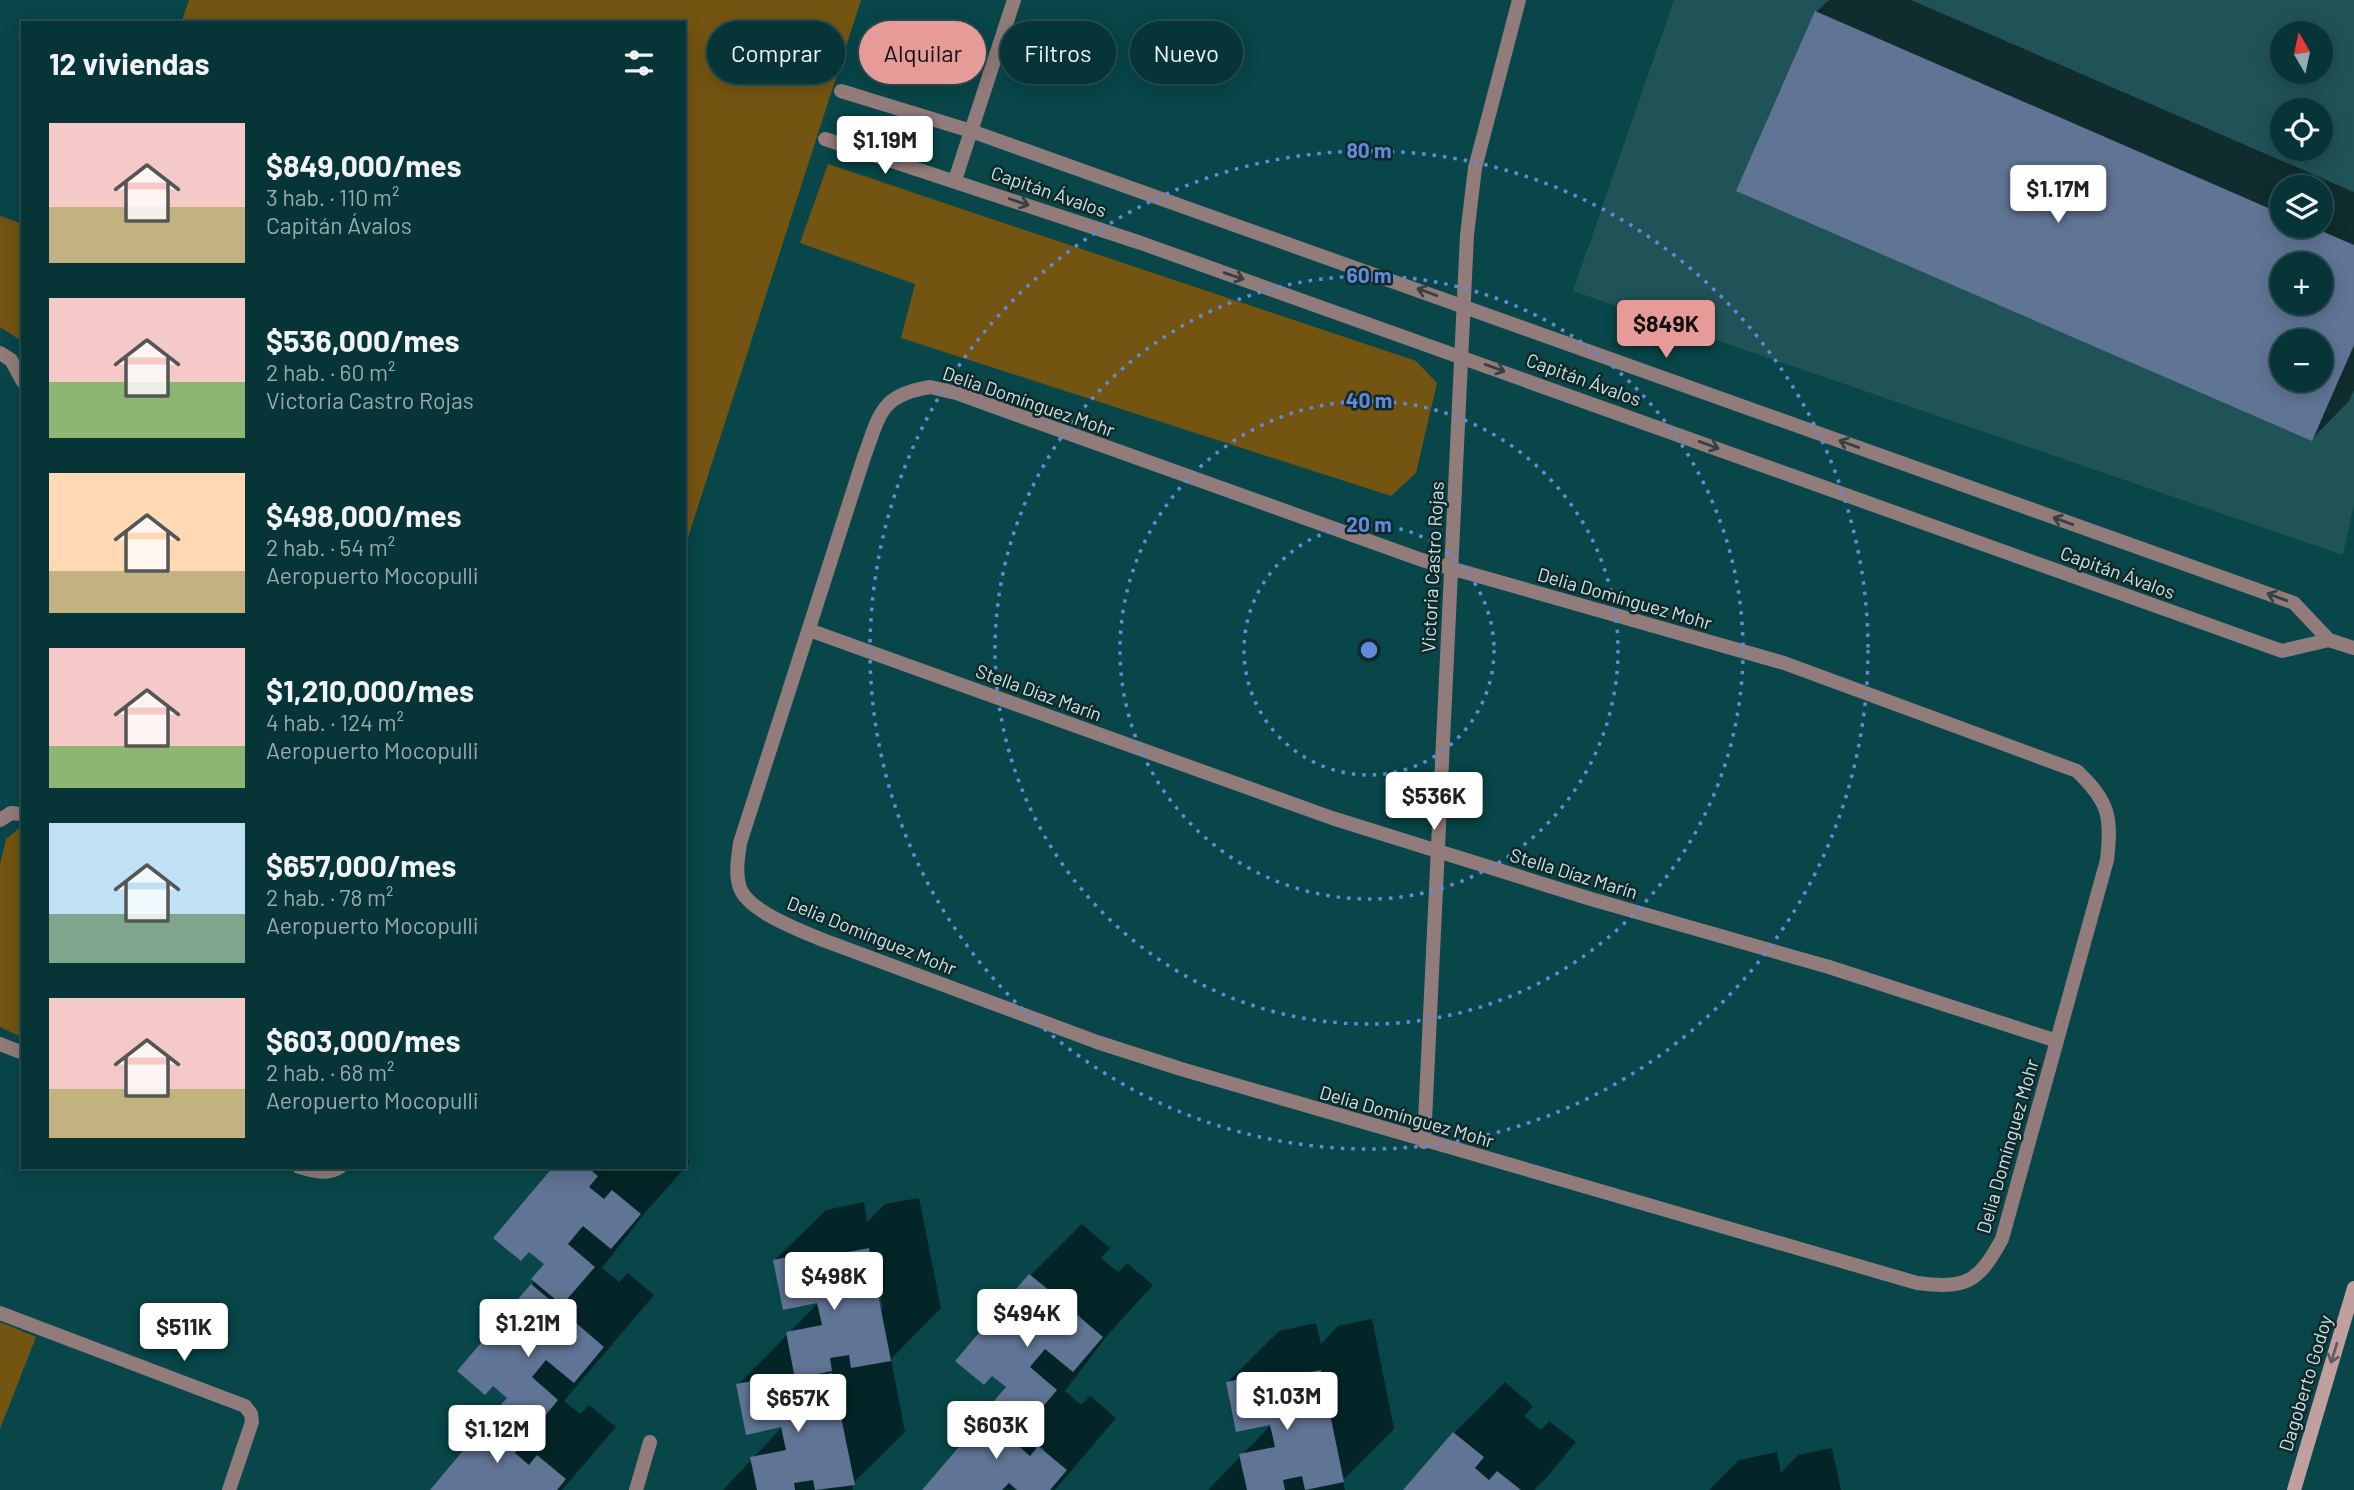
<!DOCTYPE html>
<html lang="es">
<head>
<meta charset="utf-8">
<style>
	body { margin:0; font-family:Barlow,sans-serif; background:#0f3c3f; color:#f1f3f6; height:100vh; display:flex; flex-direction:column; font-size:26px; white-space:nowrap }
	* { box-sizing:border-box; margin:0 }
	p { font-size:23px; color:#98aaad }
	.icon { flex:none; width:38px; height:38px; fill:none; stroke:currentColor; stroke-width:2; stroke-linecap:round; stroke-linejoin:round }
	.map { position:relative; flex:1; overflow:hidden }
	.details { position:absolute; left:21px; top:21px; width:665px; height:1148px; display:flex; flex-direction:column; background:#063437; border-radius:0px; box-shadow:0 4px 18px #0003,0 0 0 2px #274f52 }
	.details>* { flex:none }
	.top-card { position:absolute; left:707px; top:21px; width:665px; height:63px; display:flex; gap:14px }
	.needle { width:46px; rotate:351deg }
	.buttons { position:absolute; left:2270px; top:21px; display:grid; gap:14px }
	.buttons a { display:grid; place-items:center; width:63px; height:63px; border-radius:50%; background:#063437; box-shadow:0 4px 18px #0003,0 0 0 2px #274f52; font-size:35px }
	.price { position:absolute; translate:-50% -60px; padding:0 16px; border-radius:7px; background:#fff; color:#222; font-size:23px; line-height:46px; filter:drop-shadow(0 2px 4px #0008) }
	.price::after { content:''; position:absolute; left:50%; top:42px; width:21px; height:16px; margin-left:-10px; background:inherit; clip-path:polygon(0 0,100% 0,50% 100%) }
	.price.on { background:#e69b98; color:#111 }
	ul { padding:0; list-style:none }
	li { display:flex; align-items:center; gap:21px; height:175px; padding:0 28px }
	li span { display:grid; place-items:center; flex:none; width:196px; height:140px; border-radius:0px; color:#555 }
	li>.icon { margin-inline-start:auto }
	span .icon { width:84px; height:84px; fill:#fffc; stroke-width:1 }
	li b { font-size:30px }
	h2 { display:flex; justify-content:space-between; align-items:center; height:84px; padding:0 28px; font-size:30px }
	.tag { padding:0 24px; border-radius:32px; background:#063437; box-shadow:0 4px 18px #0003,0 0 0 2px #274f52; font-size:24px; line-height:63px }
	.tag.on { background:#e69b98; color:#111 }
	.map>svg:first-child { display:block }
	.built { fill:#205357; fill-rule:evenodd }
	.green { fill:#745411 }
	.shadow { fill:#0007; fill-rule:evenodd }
	.building { fill:#607495; fill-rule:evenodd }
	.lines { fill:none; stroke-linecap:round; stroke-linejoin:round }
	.minor { stroke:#917c7b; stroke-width:14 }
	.secondary { stroke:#c09f9e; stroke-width:14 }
	.oneway { stroke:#374142 }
	.oneway2 { stroke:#605e5e }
	.ring { fill:none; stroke:#618add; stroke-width:3.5; stroke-dasharray:3.5 7 }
	.labels { text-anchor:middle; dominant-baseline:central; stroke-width:5; stroke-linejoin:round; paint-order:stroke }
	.street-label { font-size:19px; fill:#c8e4e5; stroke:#11282a }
	.centre { fill:#618add; stroke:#11282a; stroke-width:3.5 }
	.ring-label { font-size:21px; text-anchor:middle; font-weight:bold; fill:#618add; stroke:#11282a; stroke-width:5; stroke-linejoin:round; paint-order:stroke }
</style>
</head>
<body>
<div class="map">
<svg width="2354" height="1490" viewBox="0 0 2354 1490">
	<rect width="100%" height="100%" fill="#084649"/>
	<!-- built -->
	<path class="built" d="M1674,0H2354V504L2343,555L1573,291ZM2282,33H2320V72H2282ZM2282,110H2320V149H2282ZM2282,187H2320V226H2282ZM2282,264H2320V303H2282ZM2282,341H2320V380H2282Z"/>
	<!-- green -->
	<path class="green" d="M189,0H861L684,550V23H181Z
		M828,164L1416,361L1437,383L1416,473L1391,496L901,338L915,284L800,243Z
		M0,216L23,224V342L0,327Z
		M23,825V1038L0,1027V864L6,839Z
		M0,1322L36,1337L0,1429Z"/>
	<!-- shadow -->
	<path class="shadow" d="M1829,0H1911L2354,192V390L2349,401L2312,439L1816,12ZM2282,187H2320V226H2282ZM2282,264H2320V303H2282ZM2282,341H2320V380H2282Z
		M684,1157L690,1162L644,1214L602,1268L619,1282L628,1273L654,1295L564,1401L580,1414L589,1405L616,1427L562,1490H433L509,1397L532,1285L546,1264L555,1167H684Z
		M919,1198L941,1308L891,1359L905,1432L852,1484L853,1490H723L785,1424L738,1385L820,1301L774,1261L826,1210L864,1202L867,1222L885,1204ZM874,1264L883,1308L880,1311L870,1265Z
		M1082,1224L1110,1248L1101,1258L1118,1272L1127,1263L1153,1285L1106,1337L1065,1391L1081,1405L1090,1396L1116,1418L1055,1490H925L998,1404L1008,1387L992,1374L958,1361L1031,1275ZM1075,1311L1081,1316L1078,1318L1073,1313ZM1033,1440L1045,1449L1042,1452L1031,1443Z
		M1372,1319L1394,1429L1343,1480L1345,1490H1208L1274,1422L1228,1382L1279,1331L1316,1323L1321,1344L1338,1326Z
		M1505,1382L1533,1406L1524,1416L1541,1430L1549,1421L1576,1442L1547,1477L1534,1490H1405L1454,1433Z
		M1832,1448L1841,1490H1709L1739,1460L1777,1452L1781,1473L1798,1455Z"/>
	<!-- building -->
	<path class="building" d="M1815,11L2282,214V226H2310L2354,245V345L2312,441L1736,191ZM2282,264H2320V303H2282ZM2282,341H2320V380H2282Z
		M553,1167H587L598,1176L589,1187L604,1199L612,1190L641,1214L611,1249L583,1226L568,1244L595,1267L562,1305L531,1279L544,1264L529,1252L521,1261L493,1238Z
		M869,1248L891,1361L851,1368L849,1355L830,1358L832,1371L795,1379L786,1332L822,1325L817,1303L783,1310L773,1260L813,1252L816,1271L835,1267L832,1255Z
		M1029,1274L1060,1299L1051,1310L1066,1322L1075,1313L1103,1337L1073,1372L1045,1349L1030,1367L1057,1390L1024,1429L993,1402L1006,1387L992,1376L984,1385L955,1361Z
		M531,1284L562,1310L553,1320L567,1333L576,1323L604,1347L574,1383L546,1360L532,1377L558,1400L526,1439L494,1412L507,1398L493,1386L485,1395L457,1371Z
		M1321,1370L1344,1482L1305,1490L1302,1476L1283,1480L1285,1490H1247L1239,1454L1275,1447L1270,1425L1236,1432L1226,1382L1266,1374L1270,1393L1288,1389L1285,1377Z
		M832,1373L855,1485L815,1490L813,1480L794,1483L795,1490H757L750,1457L786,1450L781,1427L746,1435L736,1384L776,1377L780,1396L798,1392L796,1380Z
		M993,1407L1024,1433L1015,1443L1030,1456L1038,1446L1067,1470L1050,1490H1017L1009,1483L1002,1490H922Z
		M492,1416L523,1442L515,1453L529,1465L537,1455L566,1479L557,1490H430Z
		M1453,1432L1484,1457L1475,1468L1489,1480L1497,1471L1521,1490H1403Z"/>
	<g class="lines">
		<!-- minor -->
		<path class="minor" d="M841,91L971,131L2294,603L2329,640L2354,648
			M825,139L1141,243L2282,651L2329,640
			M955,180L1014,0
			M0,353L11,360L23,382
			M930,387L956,393L1422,560L1784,663L2077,771C2109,802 2112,816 2107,860L2002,1239C1978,1283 1966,1289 1917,1283L1181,1069L1097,1042L823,940C801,931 748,911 740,888C735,874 738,858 740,843L864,457C880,414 880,395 930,387Z
			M809,630L1332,818L1591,899L1829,967L2057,1041
			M0,820L11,813L23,814
			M0,1044L23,1053
			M1424,1142L1467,235L1475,168L1519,0
			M299,1167C312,1170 328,1176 340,1167
			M0,1313L245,1406L251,1414L252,1422L229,1490
			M636,1490L650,1442"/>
		<!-- secondary -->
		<path class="secondary" d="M2294,1490L2354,1288"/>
	</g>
	<!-- one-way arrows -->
	<defs><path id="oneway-shaft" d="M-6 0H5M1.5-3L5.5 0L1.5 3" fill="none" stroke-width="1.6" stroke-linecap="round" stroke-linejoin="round" transform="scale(1.75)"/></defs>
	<g class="oneway">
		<use href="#oneway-shaft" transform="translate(1019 202) rotate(19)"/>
		<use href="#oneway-shaft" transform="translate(1234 276) rotate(19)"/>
		<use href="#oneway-shaft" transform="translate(1427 292) rotate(-160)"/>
		<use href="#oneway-shaft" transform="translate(1495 368) rotate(20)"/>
		<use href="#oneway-shaft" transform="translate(1849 444) rotate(-160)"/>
		<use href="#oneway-shaft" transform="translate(1709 445) rotate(20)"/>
		<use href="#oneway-shaft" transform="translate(2063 521) rotate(-160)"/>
		<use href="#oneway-shaft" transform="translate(2277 597) rotate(-160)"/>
	</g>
	<use class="oneway2" href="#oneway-shaft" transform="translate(2334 1353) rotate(107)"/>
	<!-- distance rings -->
	<g class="ring">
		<circle cx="1369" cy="650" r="125"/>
		<circle cx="1369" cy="650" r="249"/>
		<circle cx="1369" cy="650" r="374"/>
		<circle cx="1369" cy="650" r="499"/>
	</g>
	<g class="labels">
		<!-- street labels -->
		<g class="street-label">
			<text transform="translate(1049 191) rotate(19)">Capitán Ávalos</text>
			<text transform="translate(1584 379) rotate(20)">Capitán Ávalos</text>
			<text transform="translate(1029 401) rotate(19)">Delia Domínguez Mohr</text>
			<text transform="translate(1432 567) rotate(-87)">Victoria Castro Rojas</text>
			<text transform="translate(2118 572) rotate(20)">Capitán Ávalos</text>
			<text transform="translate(1625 598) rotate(16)">Delia Domínguez Mohr</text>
			<text transform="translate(1039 692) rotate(20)">Stella Díaz Marín</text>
			<text transform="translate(1574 873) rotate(17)">Stella Díaz Marín</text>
			<text transform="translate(872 935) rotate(22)">Delia Domínguez Mohr</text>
			<text transform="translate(1407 1116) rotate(16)">Delia Domínguez Mohr</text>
			<text transform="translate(2007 1146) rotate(-74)">Delia Domínguez Mohr</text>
			<text transform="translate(2305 1383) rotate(-73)">Dagoberto Godoy</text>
		</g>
	</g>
	<circle cx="1369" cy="650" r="10" class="centre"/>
	<g class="ring-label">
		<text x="1369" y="158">80 m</text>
		<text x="1369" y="283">60 m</text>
		<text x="1369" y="408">40 m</text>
		<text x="1369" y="532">20 m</text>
	</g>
</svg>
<div class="buttons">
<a><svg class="needle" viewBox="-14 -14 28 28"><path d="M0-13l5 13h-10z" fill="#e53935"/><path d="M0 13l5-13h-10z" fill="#98aaad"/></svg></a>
<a><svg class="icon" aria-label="locate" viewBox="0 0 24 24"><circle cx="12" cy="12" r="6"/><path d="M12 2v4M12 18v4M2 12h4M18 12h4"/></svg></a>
<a><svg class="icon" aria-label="layers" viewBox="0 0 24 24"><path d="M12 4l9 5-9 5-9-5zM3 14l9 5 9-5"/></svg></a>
<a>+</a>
<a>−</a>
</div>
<b class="price" style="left:885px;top:176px">$1.19M</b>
<b class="price" style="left:2058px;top:225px">$1.17M</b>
<b class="price on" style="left:1666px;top:360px">$849K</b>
<b class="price" style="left:1434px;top:832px">$536K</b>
<b class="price" style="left:834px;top:1312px">$498K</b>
<b class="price" style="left:1027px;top:1349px">$494K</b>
<b class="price" style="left:528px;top:1359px">$1.21M</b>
<b class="price" style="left:184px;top:1363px">$511K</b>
<b class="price" style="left:1287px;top:1432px">$1.03M</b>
<b class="price" style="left:798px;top:1434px">$657K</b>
<b class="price" style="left:996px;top:1461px">$603K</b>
<b class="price" style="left:497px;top:1465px">$1.12M</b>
<div class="top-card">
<a class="tag">Comprar</a>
<a class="tag on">Alquilar</a>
<a class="tag">Filtros</a>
<a class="tag">Nuevo</a>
</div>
<section class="details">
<h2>12 viviendas<svg class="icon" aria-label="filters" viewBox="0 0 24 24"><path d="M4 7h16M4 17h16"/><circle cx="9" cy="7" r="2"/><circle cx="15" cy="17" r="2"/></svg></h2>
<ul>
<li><span style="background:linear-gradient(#f6c9c9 60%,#c2b280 0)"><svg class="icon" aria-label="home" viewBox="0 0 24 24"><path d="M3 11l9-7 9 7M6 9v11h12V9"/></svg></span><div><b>$849,000/mes</b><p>3 hab. · 110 m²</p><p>Capitán Ávalos</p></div></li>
<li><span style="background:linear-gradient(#f6c9c9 60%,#8fb573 0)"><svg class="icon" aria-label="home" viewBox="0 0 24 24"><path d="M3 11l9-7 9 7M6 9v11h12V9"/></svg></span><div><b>$536,000/mes</b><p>2 hab. · 60 m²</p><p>Victoria Castro Rojas</p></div></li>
<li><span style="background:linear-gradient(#ffd9b3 70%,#c2b280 0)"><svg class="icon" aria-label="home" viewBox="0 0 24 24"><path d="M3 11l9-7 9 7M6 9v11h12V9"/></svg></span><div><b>$498,000/mes</b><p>2 hab. · 54 m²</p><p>Aeropuerto Mocopulli</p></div></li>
<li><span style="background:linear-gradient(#f6c9c9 70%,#8fb573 0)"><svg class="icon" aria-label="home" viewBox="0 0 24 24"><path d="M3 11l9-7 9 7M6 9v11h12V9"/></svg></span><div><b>$1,210,000/mes</b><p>4 hab. · 124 m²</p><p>Aeropuerto Mocopulli</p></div></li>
<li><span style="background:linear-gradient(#bfe0f5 65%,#7fa58c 0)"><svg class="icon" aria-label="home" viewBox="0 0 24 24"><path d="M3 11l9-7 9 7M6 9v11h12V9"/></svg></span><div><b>$657,000/mes</b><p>2 hab. · 78 m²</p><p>Aeropuerto Mocopulli</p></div></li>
<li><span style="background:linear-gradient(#f6c9c9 65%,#c2b280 0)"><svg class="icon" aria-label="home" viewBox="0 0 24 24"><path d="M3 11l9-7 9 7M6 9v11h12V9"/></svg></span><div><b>$603,000/mes</b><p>2 hab. · 68 m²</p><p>Aeropuerto Mocopulli</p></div></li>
</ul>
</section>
</div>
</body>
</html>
